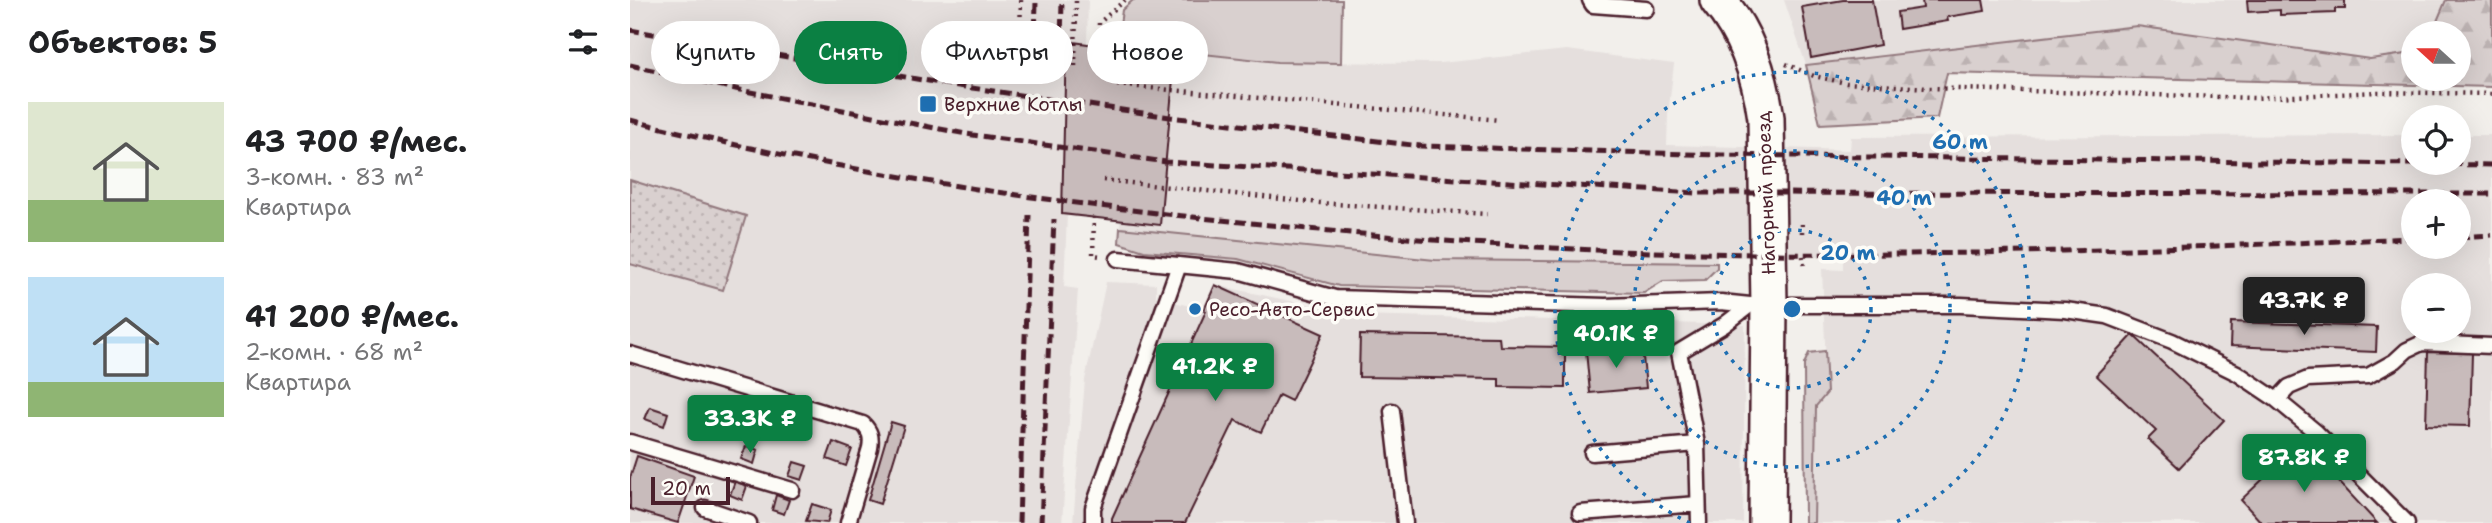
<!DOCTYPE html>
<html lang="ru">
<head>
<meta charset="utf-8">
<style>
	body { margin:0; font-family:"Shantell Sans",sans-serif; background:#f2f2f2; color:#202124; height:100vh; display:flex; flex-direction:column; font-size:26px; white-space:nowrap }
	* { box-sizing:border-box; margin:0 }
	p { font-size:23px; color:#757577 }
	.icon { flex:none; width:38px; height:38px; fill:none; stroke:currentColor; stroke-width:2; stroke-linecap:round; stroke-linejoin:round }
	.map { position:relative; flex:1; overflow:hidden }
	.details { display:flex; flex-direction:column; background:#fff; width:630px }
	.details>* { flex:none }
	.guide { position:absolute; left:21px; top:21px; width:665px; height:63px; display:flex; gap:14px }
	.needle { width:46px; rotate:291deg }
	.tools { position:absolute; left:1771px; top:21px; display:grid; gap:14px }
	.tools a { display:grid; place-items:center; width:70px; height:70px; border-radius:50%; background:#fff; box-shadow:0 7px 28px #0002; font-size:35px }
	.scale { position:absolute; left:21px; bottom:18px; width:79px; box-sizing:border-box; padding-left:7px; border:4px solid #4a1f2b; border-top:0; font-size:19px; line-height:24px; white-space:nowrap; color:#4a1f2b; -webkit-text-stroke:5px #fdfcf7; paint-order:stroke }
	.price { position:absolute; translate:-50% -60px; padding:0 16px; border-radius:7px; background:#0b8043; color:#fff; font-size:23px; line-height:46px; filter:drop-shadow(0 2px 4px #0008) }
	.price::after { content:''; position:absolute; left:50%; top:42px; width:21px; height:16px; margin-left:-10px; background:inherit; clip-path:polygon(0 0,100% 0,50% 100%) }
	.price.active { background:#222; color:#fff }
	ul { padding:0; list-style:none }
	li { display:flex; align-items:center; gap:21px; height:175px; padding:0 28px }
	li span { display:grid; place-items:center; flex:none; width:196px; height:140px; border-radius:0px; color:#555 }
	li>.icon { margin-inline-start:auto }
	span .icon { width:84px; height:84px; fill:#fffc; stroke-width:1 }
	li b { font-size:30px }
	h2 { display:flex; justify-content:space-between; align-items:center; height:84px; padding:0 28px; font-size:30px }
	.chip { padding:0 24px; border-radius:32px; background:#fff; box-shadow:0 7px 28px #0002; font-size:24px; line-height:63px }
	.chip.active { background:#0b8043; color:#fff }
	main { display:flex; flex:1; min-height:0 }
	.map>svg:first-child { display:block }
	.built { fill:#e5dfdd; fill-rule:evenodd }
	.grass { fill:#d9d0cf; stroke:#92787d; stroke-width:2 }
	.forest { fill:url(#forest-firs); stroke:#92787d; stroke-width:2 }
	.park { fill:url(#park-dots); stroke:#92787d; stroke-width:2 }
	.building { fill:#c8bbbb; stroke:#4a1f2b; stroke-width:2 }
	.lines { fill:none; stroke-linecap:round; stroke-linejoin:round }
	.service-casing { stroke:#4a1f2b; stroke-width:19 }
	.tertiary-casing { stroke:#4a1f2b; stroke-width:40 }
	.path { stroke:#4a1f2b; stroke-width:4.5; stroke-dasharray:2 5; stroke-linecap:butt }
	.service { stroke:#fdfcf7; stroke-width:14 }
	.tertiary { stroke:#fdfcf7; stroke-width:35 }
	.rail { stroke:#4a1f2b; stroke-width:5; stroke-dasharray:10 5; stroke-linecap:butt }
	.ring { fill:none; stroke:#1f6fb2; stroke-width:3.5; stroke-dasharray:3.5 7 }
	.poi-dot { fill:#1f6fb2; stroke:#fdfcf7; stroke-width:2.5 }
	.labels { text-anchor:middle; dominant-baseline:central; stroke-width:7; stroke-linejoin:round; paint-order:stroke }
	.poi-label { font-size:19px; fill:#4a1f2b; stroke:#fdfcf7; text-anchor:start }
	.street-label { font-size:19px; fill:#4a1f2b; stroke:#fdfcf7 }
	.centre { fill:#1f6fb2; stroke:#fdfcf7; stroke-width:3.5 }
	.ring-label { font-size:21px; text-anchor:middle; font-weight:bold; fill:#1f6fb2; stroke:#fdfcf7; stroke-width:7; stroke-linejoin:round; paint-order:stroke }
</style>
</head>
<body>
<main>
<section class="details">
<h2>Объектов: 5<svg class="icon" aria-label="filters" viewBox="0 0 24 24"><path d="M4 7h16M4 17h16"/><circle cx="9" cy="7" r="2"/><circle cx="15" cy="17" r="2"/></svg></h2>
<ul>
<li><span style="background:linear-gradient(#dfe7d0 70%,#8fb573 0)"><svg class="icon" aria-label="home" viewBox="0 0 24 24"><path d="M3 11l9-7 9 7M6 9v11h12V9"/></svg></span><div><b>43 700 ₽/мес.</b><p>3-комн. · 83 m²</p><p>Квартира</p></div></li>
<li><span style="background:linear-gradient(#bfe0f5 75%,#8fb573 0)"><svg class="icon" aria-label="home" viewBox="0 0 24 24"><path d="M3 11l9-7 9 7M6 9v11h12V9"/></svg></span><div><b>41 200 ₽/мес.</b><p>2-комн. · 68 m²</p><p>Квартира</p></div></li>
</ul>
</section>
<div class="map">
<svg width="1862" height="523" viewBox="0 0 1862 523">
	<defs>
		<pattern id="forest-firs" width="22" height="20" patternUnits="userSpaceOnUse" patternTransform="scale(1.75)"><rect width="22" height="20" fill="#d9d0cf"/><path d="M5 1l3.5 6h-7zM16 11l3.5 6h-7z" fill="#bcb2b2"/></pattern>
		<pattern id="park-dots" width="8" height="8" patternUnits="userSpaceOnUse" patternTransform="scale(1.75)"><rect width="8" height="8" fill="#d9d0cf"/><path d="M2 2h.1M6 6h.1" fill="none" stroke="#bcb2b2" stroke-width="1.8" stroke-linecap="round"/></pattern>
	</defs>
	<rect width="100%" height="100%" fill="#f2efeb"/>
	<filter id="ink" filterUnits="userSpaceOnUse"><feTurbulence type="fractalNoise" baseFrequency=".0143" numOctaves="2"/><feDisplacementMap in="SourceGraphic" scale="14" xChannelSelector="R" yChannelSelector="G"/><feConvolveMatrix kernelMatrix="1 2 1 2 8 2 1 2 1" color-interpolation-filters="sRGB"/></filter>
	<g filter="url(#ink)">
		<!-- built -->
		<path class="built" d="M0,0H458L457,44L544,56L546,51L647,62L810,63L937,50L1044,64L1038,115L1037,145L1220,150L1221,137L1783,135V163H1829V135H1862V523H1184L1186,406L1197,393L1192,269L1213,270V256L1087,257V268L1075,280L1033,281L1014,293L709,286L608,259L514,251L489,243L490,221L437,214L434,287L448,289L432,523H0ZM1783,201H1829V247H1783ZM1783,285H1829V331H1783Z
			M1154,0H1816L1802,33H1783V53L1740,59L1507,26L1176,65Z
			M476,282L526,284V297L574,310L585,285L727,315L1115,325L1113,523H443L455,380Z"/>
		<!-- grass -->
		<path class="grass" d="M503,0H712L711,63L647,62L546,51L545,56L487,48L492,10Z
			M490,228L805,260L1087,263V268L1075,280L1033,281L1014,293L709,286L608,259L514,251L489,243Z
			M1195,351L1197,393L1186,406L1184,523H1175L1174,364L1179,353Z"/>
		<!-- forest -->
		<path class="forest" d="M1816,0H1862V87L1317,73L1307,118L1190,124L1176,65L1507,26L1740,59L1783,53V79H1829V33H1802Z"/>
		<!-- park -->
		<path class="park" d="M0,180L116,216L93,290L0,264Z"/>
		<!-- building -->
		<path class="building" d="M1213,0H1242L1250,45L1181,58L1172,7Z
			M1292,0H1353L1355,11L1317,17L1318,21L1269,29L1267,12L1293,8Z
			M1617,0H1715V9H1705V13L1650,15V10L1618,12Z
			M436,41L545,56L530,225L432,214Z
			M585,285L693,334L661,401L649,395L631,432L605,420L555,523H482V518L576,311L574,310Z
			M1601,322L1747,327L1746,352L1600,346Z
			M730,335L869,337L870,346L935,347V388L869,387V379L729,377Z
			M1503,335L1594,420L1549,468L1518,439L1526,431L1466,375Z
			M1012,346L1016,388L960,393L956,351Z
			M1798,352L1842,353L1840,426L1796,425Z
			M20,407L38,413L34,426L15,419Z
			M261,422L274,426L250,504L238,500Z
			M203,442L222,449L216,466L197,459Z
			M1672,442L1747,523H1632L1611,500Z
			M116,446L128,450L124,464L111,459Z
			M7,456L64,476L48,523L0,509V478Z
			M164,462L177,466L172,480L159,476Z
			M105,481L117,486L112,500L100,495Z
			M146,495L159,500L154,514L142,510Z
			M182,504L201,510L197,523L176,521Z"/>
		<g class="lines">
			<defs>
				<path id="service" d="M960,0L963,5L1016,9
					M488,259L608,271L705,298L975,306L1091,302L1120,305H1331L1435,310L1477,316L1542,341L1607,373L1647,400L1686,432L1777,523
					M0,354L233,424C240,431 242,437 240,448L218,523
					M1647,400L1659,387L1678,379L1738,376L1765,361L1777,350L1792,343L1862,346
					M762,411L775,523
					M0,442L162,490
					M962,453L1067,444
					M75,508L119,523
					M950,513L1068,504
					M463,523V508L549,265
					M1069,523L1067,444L1049,352L1094,325L1120,305"/>
				<path id="tertiary" d="M1088,0C1116,33 1130,75 1136,118L1139,305L1137,523"/>
			</defs>
			<!-- service casing -->
			<use href="#service" class="service-casing"/>
			<!-- tertiary casing -->
			<use href="#tertiary" class="tertiary-casing"/>
			<!-- path -->
			<path class="path" d="M468,46L469,23L495,0
				M1156,64L1184,76L1216,83L1298,88L1624,98L1748,92L1862,94
				M389,65L391,0
				M445,66L446,0
				M487,85L870,120
				M473,180L690,203L857,214
				M464,217L463,255L470,256
				M1172,224V235
				M1173,256L1174,270"/>
			<!-- service -->
			<use href="#service" class="service"/>
			<!-- tertiary -->
			<use href="#tertiary" class="tertiary"/>
			<!-- rail -->
			<path class="rail" d="M0,30L322,85L540,117L791,146L1091,155L1862,165
				M405,43L406,0
				M431,44L432,0
				M0,65L110,90L336,134L536,162L1067,193L1862,194
				M0,120C210,173 425,204 640,225C783,240 927,251 1071,253C1309,258 1546,248 1783,238
				M1829,237L1862,235
				M389,523L399,215
				M411,523L424,219"/>
		</g>
	</g>
	<!-- distance rings -->
	<g class="ring">
		<circle cx="1162" cy="309" r="79"/>
		<circle cx="1162" cy="309" r="158"/>
		<path d="M1060 523A237 237 0 1 1 1264 523"/>
	</g>
	<!-- markers -->
	<g class="poi-dot">
		<rect x="289" y="95" width="18" height="18" rx="3.5"/>
		<circle cx="565" cy="309" r="7"/>
	</g>
	<g class="labels">
		<!-- poi labels -->
		<g class="poi-label">
			<text x="314" y="104">Верхние Котлы</text>
			<text x="579" y="309">Ресо-Авто-Сервис</text>
		</g>
		<!-- street labels -->
		<g class="street-label">
			<text transform="translate(1136 193) rotate(-92)">Нагорный проезд</text>
		</g>
	</g>
	<circle cx="1162" cy="309" r="10" class="centre"/>
	<g class="ring-label">
		<text x="1330" y="149">60 m</text>
		<text x="1274" y="205">40 m</text>
		<text x="1218" y="260">20 m</text>
	</g>
</svg>
<div class="tools">
<a><svg class="needle" viewBox="-14 -14 28 28"><path d="M0-13l5 13h-10z" fill="#e53935"/><path d="M0 13l5-13h-10z" fill="#757577"/></svg></a>
<a><svg class="icon" aria-label="locate" viewBox="0 0 24 24"><circle cx="12" cy="12" r="6"/><path d="M12 2v4M12 18v4M2 12h4M18 12h4"/></svg></a>
<a>+</a>
<a>−</a>
</div>
<div class="scale">20 m</div>
<b class="price active" style="left:1674px;top:337px">43.7K ₽</b>
<b class="price" style="left:986px;top:370px">40.1K ₽</b>
<b class="price" style="left:585px;top:403px">41.2K ₽</b>
<b class="price" style="left:120px;top:455px">33.3K ₽</b>
<b class="price" style="left:1674px;top:494px">87.8K ₽</b>
<div class="guide">
<a class="chip">Купить</a>
<a class="chip active">Снять</a>
<a class="chip">Фильтры</a>
<a class="chip">Новое</a>
</div>
</div>
</main>
</body>
</html>
